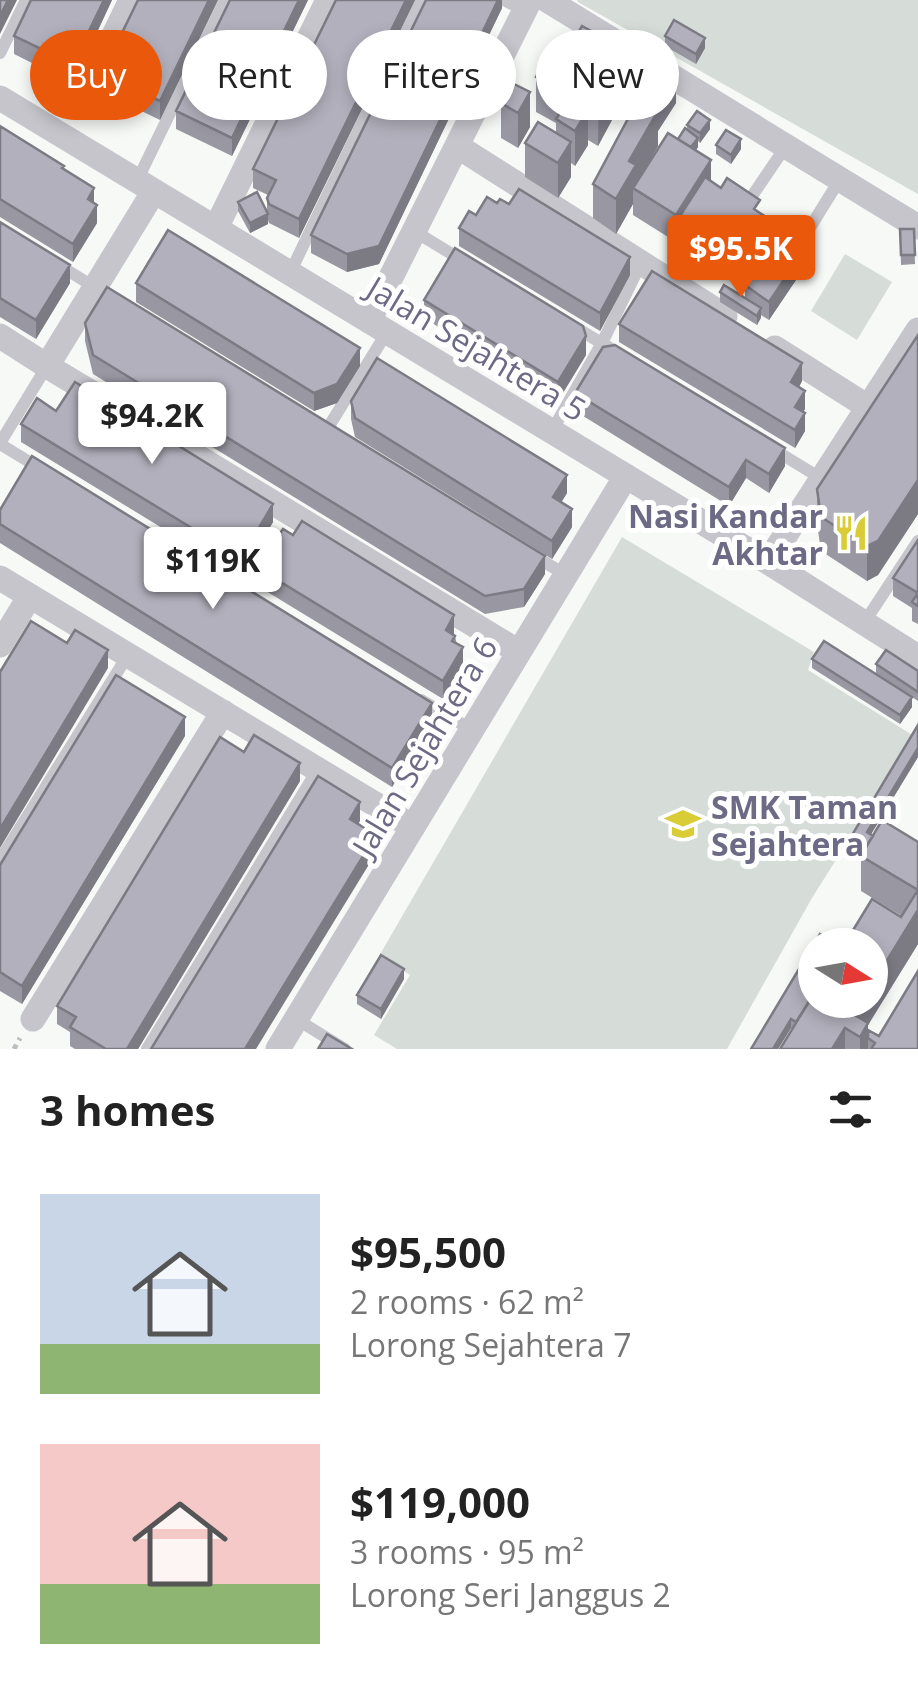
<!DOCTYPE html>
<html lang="en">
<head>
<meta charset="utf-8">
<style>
	body { margin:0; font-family:"Open Sans",sans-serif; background:#f2f2f2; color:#222; height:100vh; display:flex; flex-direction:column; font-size:38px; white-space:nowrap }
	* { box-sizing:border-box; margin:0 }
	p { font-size:32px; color:#767676 }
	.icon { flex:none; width:55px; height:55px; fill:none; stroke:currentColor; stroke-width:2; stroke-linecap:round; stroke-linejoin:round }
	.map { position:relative; height:1049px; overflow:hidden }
	.details { display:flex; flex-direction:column; background:#fff; flex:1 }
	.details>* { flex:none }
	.top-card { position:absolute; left:30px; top:30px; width:860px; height:90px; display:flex; gap:20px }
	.needle { width:65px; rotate:101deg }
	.fabs { position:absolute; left:798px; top:928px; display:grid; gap:20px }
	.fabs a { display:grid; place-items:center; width:90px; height:90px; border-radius:50%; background:#fff; box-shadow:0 5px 15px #0003; font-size:50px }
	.price { position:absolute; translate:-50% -85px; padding:0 22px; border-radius:10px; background:#fff; color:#222; font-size:32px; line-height:65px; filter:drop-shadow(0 2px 5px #0008) }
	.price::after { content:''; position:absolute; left:50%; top:60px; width:30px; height:22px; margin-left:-15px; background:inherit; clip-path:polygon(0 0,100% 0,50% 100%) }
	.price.on { background:#ea580c; color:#fff }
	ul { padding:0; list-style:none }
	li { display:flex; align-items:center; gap:30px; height:250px; padding:0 40px }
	li span { display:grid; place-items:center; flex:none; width:280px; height:200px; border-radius:0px; color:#555 }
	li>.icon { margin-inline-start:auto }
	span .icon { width:120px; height:120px; fill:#fffc; stroke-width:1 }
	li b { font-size:42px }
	h2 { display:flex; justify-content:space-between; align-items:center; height:120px; padding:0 40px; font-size:42px }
	.tag { padding:0 35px; border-radius:45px; background:#fff; box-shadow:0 5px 15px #0003; font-size:35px; line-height:90px }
	.tag.on { background:#ea580c; color:#fff }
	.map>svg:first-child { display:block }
	.green { fill:#d6ddd9 }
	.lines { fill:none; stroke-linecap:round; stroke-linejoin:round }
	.path { stroke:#bdbdc2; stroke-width:5; stroke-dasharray:5 5; stroke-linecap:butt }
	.lane { stroke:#c6c5cc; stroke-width:12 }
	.street { stroke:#c6c5cc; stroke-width:25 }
	.wall { fill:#9897a2 }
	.shaded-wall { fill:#7c7b84 }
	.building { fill:#b1b0bc; stroke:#7c7b84; stroke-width:2.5 }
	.labels { text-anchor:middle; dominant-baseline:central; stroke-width:10; stroke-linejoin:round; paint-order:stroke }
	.street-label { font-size:32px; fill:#6d6a86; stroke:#fff }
	.poi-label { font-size:32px; font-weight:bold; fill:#6d6a86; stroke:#fff; text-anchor:end }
</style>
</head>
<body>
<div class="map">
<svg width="918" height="1049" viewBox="0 0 918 1049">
	<rect width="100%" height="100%" fill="#f7f9f6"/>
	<!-- green -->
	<path class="green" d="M577,0H918V194L578,2Z
		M845,254L892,282L857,340L811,311Z
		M622,537L814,652L808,670L914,736L812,898L727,1049H397L374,1035L410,975L379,956Z"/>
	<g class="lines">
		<!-- path -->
		<path class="path" d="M14,1049L20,1038"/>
		<!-- lane -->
		<path class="lane" d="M504,0L525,11
			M0,53L26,0
			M137,181L225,0
			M748,202L786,146
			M414,231L465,262
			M790,260L840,179
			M57,264L96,288
			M290,273L421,0
			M573,326L620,354
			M326,431L387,332
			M552,431L602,343L641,263
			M0,443L47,366
			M0,444L41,469
			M773,449L822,479
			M531,554L566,575
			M864,623L918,541
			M421,700L472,730
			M0,860L128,655
			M296,1019L345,1049
			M147,1049L318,769"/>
		<!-- street -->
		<path class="street" d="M547,0L918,227
			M84,97L131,0
			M0,98L768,562L918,657
			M457,146L725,316
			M216,228L328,0
			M369,321L530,0
			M0,336L47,366
			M775,348L868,407
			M100,398L47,366L154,191
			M173,442L519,652
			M768,562L918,330
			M0,578L413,827
			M0,645L30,596
			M33,1019L223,712
			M278,1049L626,476"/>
	</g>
	<!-- wall -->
	<path class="wall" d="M112,0L84,60L75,55L64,79L14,54V36Z
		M138,0H218L160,120L102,92V74Z
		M230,0H308L232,156L176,129V111Z
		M336,0H415L299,238L269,223L268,220V224L250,233L238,211V202L267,211V198L268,195L253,188V169Z
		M502,0V8L379,264L347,272L311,253V235Z
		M665,36L705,48L696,64L665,46Z
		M608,50L612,52V120L598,146L588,140V145L575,166L571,163V177L558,198L525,177V143L556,132V123L536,112V77L564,59Z
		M512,83L530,127L518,148L501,138V103Z
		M631,88L676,103L658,131V146L636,184L687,130V125L710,129L700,143L698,141V147L696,150L711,181L760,213L769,246L742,288L678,246V239L676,242L633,215V204L616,234L593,218V184L631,114Z
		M0,126L94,203L97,223L73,262L0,217Z
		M716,145L741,149L731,164L716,154Z
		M0,222L70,283L36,339L0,317Z
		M459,228L630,275L600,331L459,246Z
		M900,229H914L915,264L901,265Z
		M796,280L769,320L761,315L757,325L720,302V292L745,298V285Z
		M136,283L360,366L337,403L314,411L136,302Z
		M424,300L586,355L558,401L424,318Z
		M85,323L545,574L524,607L485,614L93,374L85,341Z
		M619,324L802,381L799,387L805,409L803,412L805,431L795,448L619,342Z
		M918,335V514L878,575L867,581L821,551L817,524V489Z
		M575,393L785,466L769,493L746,478L729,506L575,411Z
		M351,401L567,493L561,502L572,527L552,559L355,437L351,419Z
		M56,411L273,522L241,576L21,442V424Z
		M0,510L432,721L392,787L0,543Z
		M918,540V624L912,621V608L893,596V578Z
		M251,564L454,633L463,666L443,699L251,582Z
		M812,659L912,707L900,724L812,668Z
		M876,664L918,671V701L876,673Z
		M918,725V757L871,834L918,842V944L868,1025V1030L879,1036L918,1049H780L792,1029L791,1028L778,1049H751L815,1000L902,916L861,891V856L863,852L852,845V835Z
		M185,736L22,1004L0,991V865Z
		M244,752L300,781L138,1049H75L70,1046V1032L57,1024V1006Z
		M404,979L381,1019L357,1004V995Z"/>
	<!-- shaded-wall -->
	<path class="shaded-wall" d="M8,0H17L0,34V16Z
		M104,0H112L84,60V41Z
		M209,0H218L160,120V101Z
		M299,0H308L232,156V138Z
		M406,0H415L299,238V219Z
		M498,0H502V8L379,264L347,272V254Z
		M75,37V55L64,79V60Z
		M705,38V48L696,64V54Z
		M608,40V61L612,52V120L598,146L599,78L604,48Z
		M676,68V103L658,131V146L633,189V204L616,234V199L629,161L655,116V100Z
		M530,92V127L518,148V113Z
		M588,110V145L575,166V131Z
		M710,120V129L700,143V133Z
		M698,138V147L689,161V151Z
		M741,139V149L731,164V155Z
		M571,142V177L558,198V163Z
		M711,160V187L678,219V239L676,242V215Z
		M94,188V206L88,199Z
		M97,205V223L73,262V244Z
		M268,214V224L250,233V223Z
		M769,219V246L742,288V261Z
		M630,257V275L600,331V313Z
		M796,262V280L769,320V302Z
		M70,265V283L36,339V320Z
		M761,308V318L757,325V316Z
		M586,336V355L558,401V382Z
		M360,348V366L337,403L314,411V393Z
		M802,363V381L791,401V382Z
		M805,391V409L795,426V407Z
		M805,413V431L795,448V430Z
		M785,448V466L769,493V474Z
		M746,460V478L729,506V487Z
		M567,475V493L553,516V497Z
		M918,480V514L878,575L867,581V546Z
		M273,504V522L241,576V558Z
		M572,509V527L552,559V541Z
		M545,556V574L524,607V589Z
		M454,615V633L446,648V630Z
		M463,647V666L443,699V681Z
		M108,650V668L0,848V829Z
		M912,697V707L900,724V715Z
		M432,703V721L392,787V768Z
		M185,717V736L22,1004V986Z
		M918,748V757L867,841V832Z
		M300,763V781L138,1049H127Z
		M360,802V821L350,837V819Z
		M376,835V853L256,1049H245Z
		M918,910V944L868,1025V1049H860V1037L853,1014L862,1000H870V988Z
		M404,969V979L381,1019V1009Z
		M791,1019V1028L778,1049H773Z
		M845,1028V1049H832Z"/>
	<!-- building -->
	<path class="building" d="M0,0H8L0,16Z
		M31,0H104L84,41L75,37L64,60L14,36Z
		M138,0H209L160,101L102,74Z
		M230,0H299L232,138L176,111Z
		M336,0H406L299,219L269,204L267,198L276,180L253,169Z
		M426,0H498L379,246L347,254L311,235Z
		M674,20L705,38L696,54L665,36Z
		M582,26L608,40L604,48L612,52L599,78L612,85L598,111L536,77L550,51L564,59Z
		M652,55L676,68L655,100L631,88Z
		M512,83L530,92L518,113L501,103Z
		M569,98L588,110L575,131L556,119Z
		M638,100L658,111L629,161L636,165L616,199L593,184Z
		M697,111L710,120L700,133L687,125Z
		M538,122L571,142L558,163L525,143Z
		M0,126L64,166L62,168L94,188L88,199L97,205L73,244L0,199Z
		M685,128L698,138L691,147L678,139Z
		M726,130L741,139L731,155L716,145Z
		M668,133L711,160L676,215L633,188Z
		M705,177L721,188L727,178L760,200L754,209L769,219L742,261L678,219Z
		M519,189L630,257L600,313L459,228L469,211L476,215L487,197L497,203L500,199L509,204Z
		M257,192L268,214L250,223L238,202Z
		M0,222L70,265L36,320L0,298Z
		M900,229H914L915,255H901Z
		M168,230L360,348L337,384L314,393L136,283Z
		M770,246L796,262L769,302L745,285Z
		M455,248L583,326L586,336L558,382L424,300Z
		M652,271L802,363L791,382L805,391L795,407L805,413L795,430L619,324Z
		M724,285L761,308L757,316L720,292Z
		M107,287L545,556L524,589L485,596L93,355L85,323Z
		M918,335V480L878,541L867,546L821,517L817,489Z
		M615,345L785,448L769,474L746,460L729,487L575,393L603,347Z
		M377,358L567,475L553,497L572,509L552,541L355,418L351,401Z
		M75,382L273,504L241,558L21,424L37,398L56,411Z
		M32,456L432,703L392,768L0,524V510Z
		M302,521L454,615L446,630L455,636L452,641L463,647L443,681L251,564L271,531L278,536L283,529L293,535Z
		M918,540V606L912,602L918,593L893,578Z
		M31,621L67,643L75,630L108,650L0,829V672Z
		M824,641L912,697L900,715L812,659Z
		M886,650L918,671V692L876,664Z
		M116,675L185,717L22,986L0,972V865Z
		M918,725V748L867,832L873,836L867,845L852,835Z
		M254,735L300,763L127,1049H106L70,1027L76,1017L57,1006L220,737L244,752Z
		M318,776L360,802L350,819L376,835L245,1049H151Z
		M882,820L918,842V910L870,988V945H844L872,899L901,917L918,890L861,856Z
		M820,934L837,944L815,945V992L796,1022L791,1019L773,1049H751Z
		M381,955L404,969L381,1009L357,995Z
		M918,971V1049H871L875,1043L868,1038V1030L879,1036Z
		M815,992V1000H862L853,1014L868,1023L860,1037L845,1028L832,1049H780Z
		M327,1034L352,1049H318Z"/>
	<!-- icons -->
	<defs>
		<symbol id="restaurant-bare" viewBox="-9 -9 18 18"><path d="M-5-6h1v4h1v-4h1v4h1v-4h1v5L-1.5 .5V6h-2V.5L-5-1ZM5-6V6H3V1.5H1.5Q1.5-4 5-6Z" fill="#d9cc36" stroke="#fff" stroke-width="2.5" paint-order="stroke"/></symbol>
		<symbol id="school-bare" viewBox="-9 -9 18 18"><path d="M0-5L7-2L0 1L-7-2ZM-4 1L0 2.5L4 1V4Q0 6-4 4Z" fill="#d9cc36" stroke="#fff" stroke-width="2.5" paint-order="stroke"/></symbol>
	</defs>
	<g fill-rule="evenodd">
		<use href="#restaurant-bare" x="826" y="508" width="50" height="50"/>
		<use href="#school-bare" x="658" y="799" width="50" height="50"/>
	</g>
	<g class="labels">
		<!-- street labels -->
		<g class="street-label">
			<text transform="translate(477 348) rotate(31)">Jalan Sejahtera 5</text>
			<text transform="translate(424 746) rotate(-59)">Jalan Sejahtera 6</text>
		</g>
		<!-- poi labels -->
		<g class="poi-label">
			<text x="823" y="515">Nasi Kandar<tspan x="823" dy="37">Akhtar</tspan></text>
			<text x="711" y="806" text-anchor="start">SMK Taman<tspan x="711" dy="37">Sejahtera</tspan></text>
		</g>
	</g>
</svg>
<div class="fabs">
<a><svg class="needle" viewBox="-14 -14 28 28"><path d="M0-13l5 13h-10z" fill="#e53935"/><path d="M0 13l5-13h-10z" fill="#767676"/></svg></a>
</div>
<b class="price on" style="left:741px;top:300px">$95.5K</b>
<b class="price" style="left:152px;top:467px">$94.2K</b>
<b class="price" style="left:213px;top:612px">$119K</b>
<div class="top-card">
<a class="tag on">Buy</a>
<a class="tag">Rent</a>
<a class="tag">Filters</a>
<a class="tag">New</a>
</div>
</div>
<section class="details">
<h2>3 homes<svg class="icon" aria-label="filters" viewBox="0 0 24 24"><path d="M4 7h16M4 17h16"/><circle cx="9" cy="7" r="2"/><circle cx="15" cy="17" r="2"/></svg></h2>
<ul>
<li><span style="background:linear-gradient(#c9d6e8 75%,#8fb573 0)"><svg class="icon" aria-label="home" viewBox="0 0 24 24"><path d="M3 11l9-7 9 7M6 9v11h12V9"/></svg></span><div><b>$95,500</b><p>2 rooms · 62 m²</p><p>Lorong Sejahtera 7</p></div></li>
<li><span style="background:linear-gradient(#f6c9c9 70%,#8fb573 0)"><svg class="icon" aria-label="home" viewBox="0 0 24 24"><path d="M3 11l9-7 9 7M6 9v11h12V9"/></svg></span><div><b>$119,000</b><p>3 rooms · 95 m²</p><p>Lorong Seri Janggus 2</p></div></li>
</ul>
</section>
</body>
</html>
